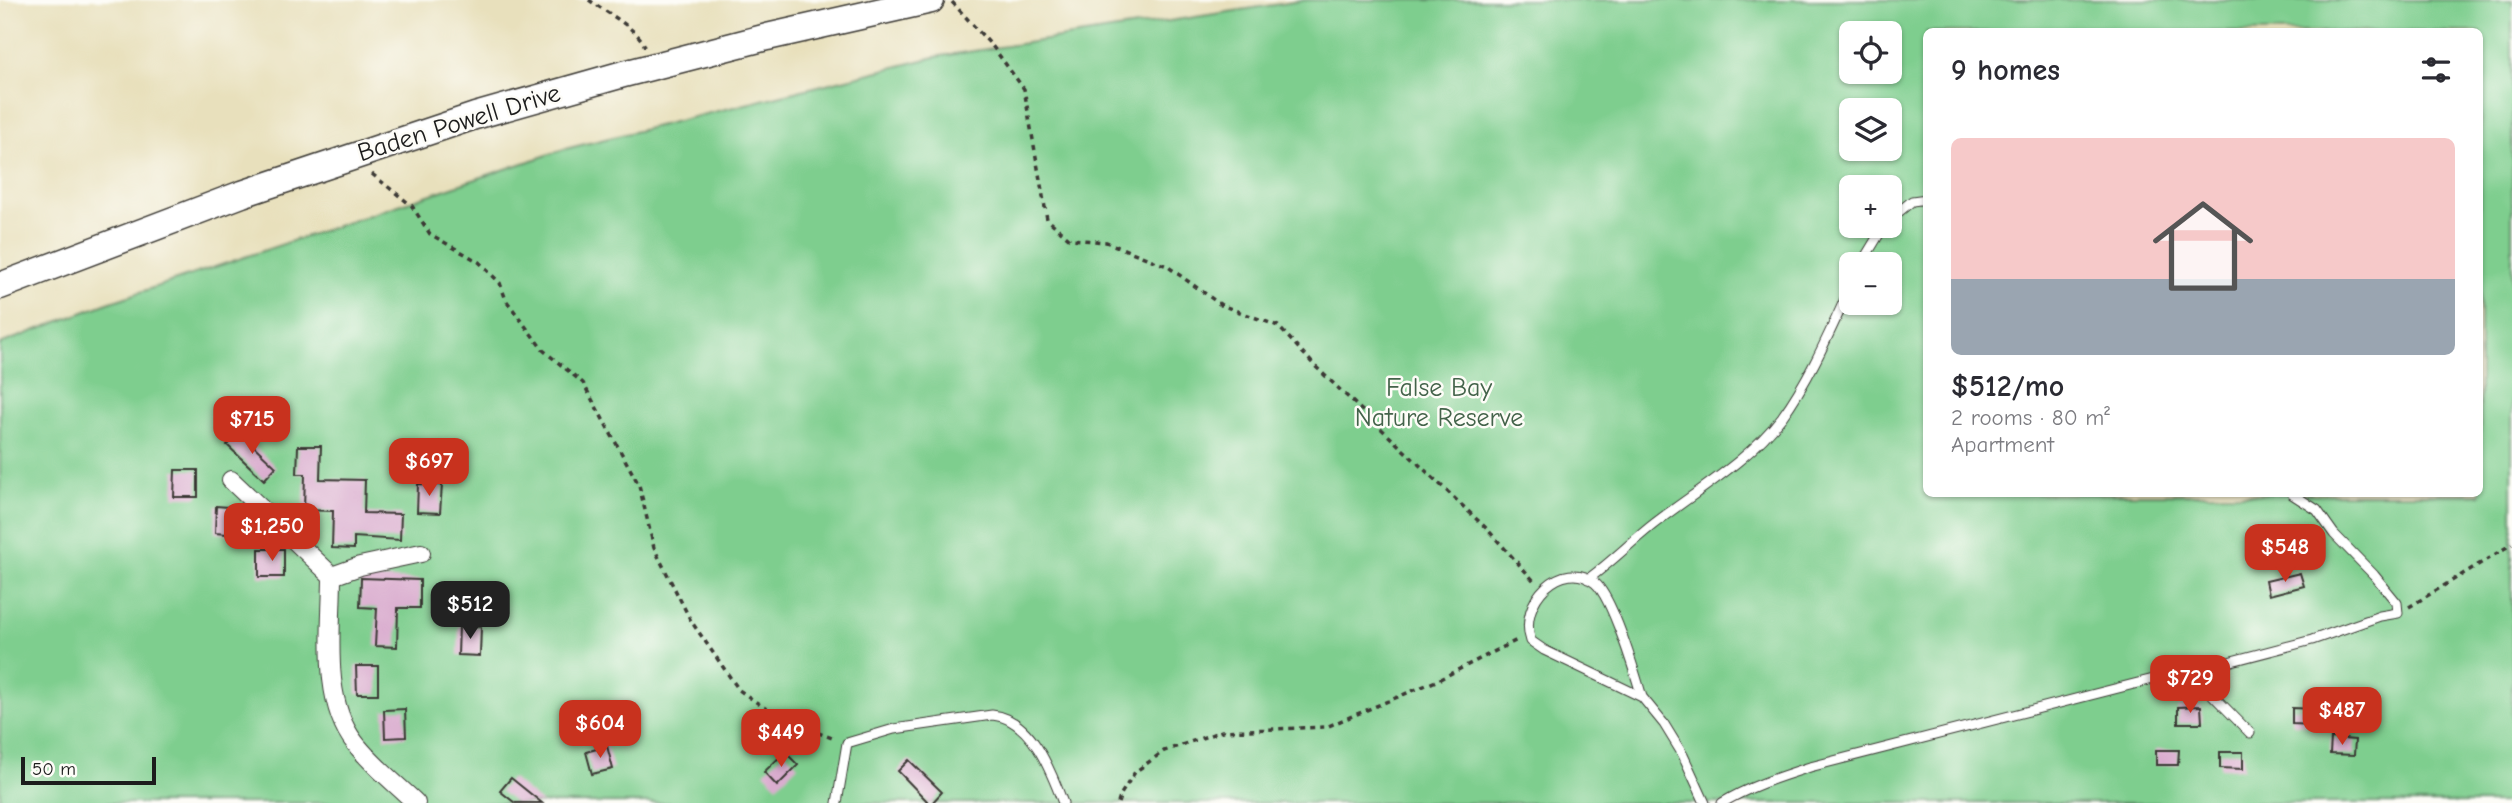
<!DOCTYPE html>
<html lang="en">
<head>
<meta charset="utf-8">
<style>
	body { margin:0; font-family:"Comic Neue",sans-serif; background:#f7f7f7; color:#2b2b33; height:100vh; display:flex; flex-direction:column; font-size:26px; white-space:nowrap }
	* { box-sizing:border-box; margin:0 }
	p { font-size:23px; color:#7c7c81 }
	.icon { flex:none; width:38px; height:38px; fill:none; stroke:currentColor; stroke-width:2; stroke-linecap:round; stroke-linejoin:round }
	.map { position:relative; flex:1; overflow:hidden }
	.panel { position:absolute; left:1923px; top:28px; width:560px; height:469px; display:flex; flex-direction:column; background:#fff; border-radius:10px; box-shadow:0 2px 5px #0004 }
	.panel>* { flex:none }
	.controls { position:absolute; left:1839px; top:21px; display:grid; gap:14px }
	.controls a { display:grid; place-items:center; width:63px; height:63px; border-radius:10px; background:#fff; box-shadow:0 2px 5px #0004; font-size:35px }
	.scale { position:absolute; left:21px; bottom:18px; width:135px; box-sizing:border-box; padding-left:7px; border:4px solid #1c1c1c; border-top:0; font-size:19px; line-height:24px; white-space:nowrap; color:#1c1c1c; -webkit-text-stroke:5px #fdfcf7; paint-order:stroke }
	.price { position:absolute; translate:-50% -60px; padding:0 16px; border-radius:14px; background:#c8321e; color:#fff; font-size:23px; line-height:46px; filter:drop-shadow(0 2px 4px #0008) }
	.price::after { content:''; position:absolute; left:50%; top:42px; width:21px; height:16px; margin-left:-10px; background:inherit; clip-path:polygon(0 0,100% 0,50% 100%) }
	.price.selected { background:#222; color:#fff }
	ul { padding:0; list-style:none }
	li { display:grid; align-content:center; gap:14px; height:371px; padding:0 28px }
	li span { display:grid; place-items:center; height:217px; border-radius:10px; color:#555 }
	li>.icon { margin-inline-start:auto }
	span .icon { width:126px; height:126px; fill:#fffc; stroke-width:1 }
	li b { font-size:30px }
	h2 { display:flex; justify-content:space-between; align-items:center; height:84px; padding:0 28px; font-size:30px }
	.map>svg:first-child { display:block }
	.green { fill:#7ece8e; stroke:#4d7555; stroke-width:2; fill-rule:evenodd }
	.building { fill:#daadcf }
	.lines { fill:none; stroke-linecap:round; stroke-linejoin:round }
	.lane-casing { stroke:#3b3934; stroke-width:11 }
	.street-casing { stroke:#3b3934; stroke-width:20 }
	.primary-casing { stroke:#3b3934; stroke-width:29 }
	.path { stroke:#3b3934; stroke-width:3.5; stroke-dasharray:5 5; stroke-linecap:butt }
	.lane { stroke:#fff; stroke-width:9 }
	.street { stroke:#fff; stroke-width:18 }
	.primary { stroke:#fff; stroke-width:26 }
	.labels { text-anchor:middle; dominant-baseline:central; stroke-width:5; stroke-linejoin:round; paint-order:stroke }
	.street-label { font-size:26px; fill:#1c1c1c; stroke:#fdfcf7 }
	.park-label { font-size:26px; fill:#43634a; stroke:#fdfcf7 }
</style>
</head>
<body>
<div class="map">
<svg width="2512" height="803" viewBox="0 0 2512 803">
	<rect width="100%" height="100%" fill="#fdfcf7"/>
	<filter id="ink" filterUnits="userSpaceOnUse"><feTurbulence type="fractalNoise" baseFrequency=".0143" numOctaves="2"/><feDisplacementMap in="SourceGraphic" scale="14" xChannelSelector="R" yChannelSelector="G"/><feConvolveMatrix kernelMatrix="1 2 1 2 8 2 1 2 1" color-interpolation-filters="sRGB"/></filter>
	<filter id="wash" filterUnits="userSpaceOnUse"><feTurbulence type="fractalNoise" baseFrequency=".00686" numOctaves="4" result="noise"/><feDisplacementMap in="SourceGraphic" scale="28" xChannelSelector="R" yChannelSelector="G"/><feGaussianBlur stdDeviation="1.57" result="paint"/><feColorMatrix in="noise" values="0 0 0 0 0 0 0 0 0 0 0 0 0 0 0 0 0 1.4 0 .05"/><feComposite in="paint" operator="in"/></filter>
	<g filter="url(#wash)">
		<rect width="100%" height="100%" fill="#e8e0bc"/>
		<!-- green -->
		<path class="green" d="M1306,0H2512V803H0V344L105,304L565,149L935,57ZM1927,32H2480V494H1927ZM1852,33H1890V72H1852ZM1852,110H1890V149H1852ZM1852,187H1890V226H1852ZM1852,264H1890V303H1852Z"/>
		<g id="blocks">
			<!-- building -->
			<path class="building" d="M239,432L276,467L264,480L227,445Z
				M298,446H321L320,479L365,480L364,513L401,514L400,540L354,537V549L332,548L333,511L304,510L305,474H297Z
				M175,470H198V497H174Z
				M418,484L442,485L440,513L417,512Z
				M216,506L241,508L239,535L215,533Z
				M259,549H284V577H259Z
				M2300,573L2304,586L2269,595L2266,581Z
				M361,578L420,580V608H398L397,647L375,646L377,608L360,607Z
				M459,626L481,627L480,656L458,655Z
				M356,666H378V694H357Z
				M2201,706L2202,723H2178V707Z
				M2292,708L2315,709V725L2292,724Z
				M405,709L406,737L385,738L384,710Z
				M2331,738L2355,740L2354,755L2330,754Z
				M607,746L613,769L592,774L586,752Z
				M2156,750H2179L2178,765H2156Z
				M785,752L798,765L777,786L764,772Z
				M2220,752H2243V769L2220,768Z
				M909,760L942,792L932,803H929L898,771Z
				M511,778L542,803H515L500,791Z"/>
		</g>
	</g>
	<g filter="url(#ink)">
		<use href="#blocks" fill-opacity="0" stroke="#3b3934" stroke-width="2"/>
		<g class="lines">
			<defs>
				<path id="lane" d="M1890,219L1912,201L1927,199
					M1861,264L1884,226
					M1588,579C1610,563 1629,544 1650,527C1694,492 1747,463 1782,417C1811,377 1831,329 1852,284
					M2186,673L2312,640L2380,616L2398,613L2397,603L2374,575L2334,534L2317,510L2292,494
					M1642,697C1635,673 1612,597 1595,583C1563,556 1517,602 1531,641L1544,650L1642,697L1664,724L1683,755L1705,803
					M837,803L847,743L894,729L992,715C1031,718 1051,771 1063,803
					M1722,803C1750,786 1779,777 1810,767L2173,674L2186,673L2194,676L2250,733"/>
				<path id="street" d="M231,480L332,576C332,628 321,700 355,743C372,765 396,784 416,803
					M332,576L360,566L421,553"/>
				<path id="primary" d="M0,286L242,194L475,116L620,75L767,37L931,0"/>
			</defs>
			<!-- lane casing -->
			<use href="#lane" class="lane-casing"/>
			<!-- street casing -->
			<use href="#street" class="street-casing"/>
			<!-- primary casing -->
			<use href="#primary" class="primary-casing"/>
			<!-- path -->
			<path class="path" d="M589,0C604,11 640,30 645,47
				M952,2L993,47L1024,89L1047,219L1070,239L1106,242L1167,266L1221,305L1278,326L1316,367L1487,529L1535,582
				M372,174L412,206L430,234L479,262L500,283L506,300L543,350L583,383L639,485L654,548L691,621L739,690L782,720L835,739
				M2409,607L2512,544
				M1118,803L1121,794L1135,772L1164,751L1222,731L1326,727L1436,681L1519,639"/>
			<!-- lane -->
			<use href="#lane" class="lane"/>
			<!-- street -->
			<use href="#street" class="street"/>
			<!-- primary -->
			<use href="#primary" class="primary"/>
		</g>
	</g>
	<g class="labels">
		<!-- street labels -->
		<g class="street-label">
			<text transform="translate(459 123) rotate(-17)">Baden Powell Drive</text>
		</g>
		<!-- park labels -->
		<g class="park-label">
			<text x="1439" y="388">False Bay<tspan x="1439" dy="30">Nature Reserve</tspan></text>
		</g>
	</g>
</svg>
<div class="controls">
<a><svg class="icon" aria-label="locate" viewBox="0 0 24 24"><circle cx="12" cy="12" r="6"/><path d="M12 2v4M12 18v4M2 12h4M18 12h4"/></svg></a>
<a><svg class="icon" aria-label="layers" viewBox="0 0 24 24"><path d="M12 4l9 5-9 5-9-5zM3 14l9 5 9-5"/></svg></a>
<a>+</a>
<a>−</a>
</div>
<div class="scale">50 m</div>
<b class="price" style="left:252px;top:456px">$715</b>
<b class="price" style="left:429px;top:498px">$697</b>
<b class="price" style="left:272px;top:563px">$1,250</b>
<b class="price" style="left:2285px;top:584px">$548</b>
<b class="price selected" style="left:470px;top:641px">$512</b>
<b class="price" style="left:2190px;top:715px">$729</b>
<b class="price" style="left:2342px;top:747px">$487</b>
<b class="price" style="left:600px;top:760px">$604</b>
<b class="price" style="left:781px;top:769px">$449</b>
<section class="panel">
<h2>9 homes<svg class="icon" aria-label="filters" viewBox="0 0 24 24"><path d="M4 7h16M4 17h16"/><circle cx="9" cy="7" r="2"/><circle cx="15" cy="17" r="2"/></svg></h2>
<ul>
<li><span style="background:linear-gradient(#f6c9c9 65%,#9aa5b1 0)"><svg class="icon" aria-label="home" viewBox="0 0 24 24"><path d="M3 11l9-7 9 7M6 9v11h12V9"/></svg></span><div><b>$512/mo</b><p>2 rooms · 80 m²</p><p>Apartment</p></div></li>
</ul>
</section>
</div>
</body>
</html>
